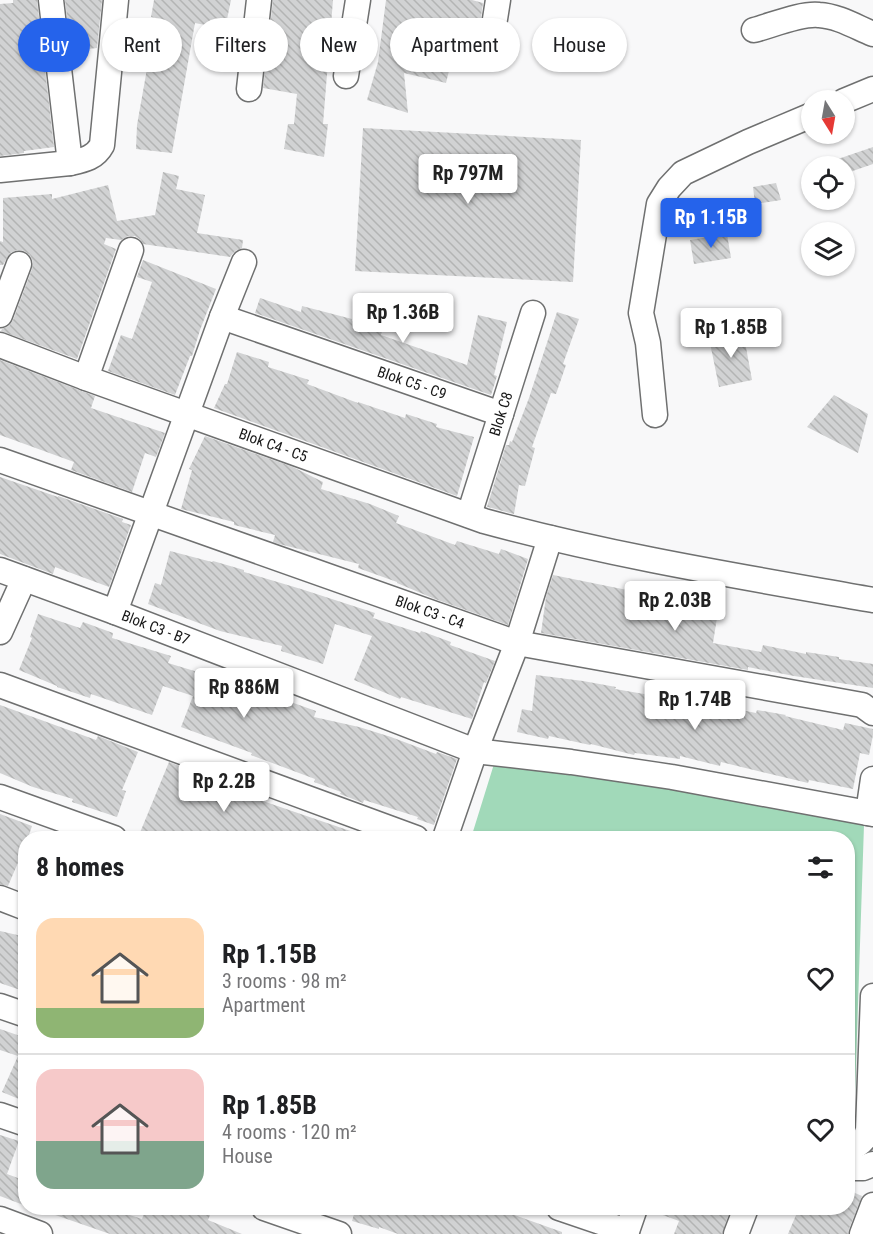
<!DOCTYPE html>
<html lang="en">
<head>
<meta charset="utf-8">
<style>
	body { margin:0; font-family:"Roboto Condensed",sans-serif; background:#f2f2f2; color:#202124; height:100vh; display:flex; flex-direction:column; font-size:22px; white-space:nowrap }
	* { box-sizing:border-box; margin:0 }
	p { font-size:20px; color:#757577 }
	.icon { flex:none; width:33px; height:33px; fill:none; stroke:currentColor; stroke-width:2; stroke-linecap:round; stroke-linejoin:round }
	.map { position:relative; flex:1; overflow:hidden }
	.details { position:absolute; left:18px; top:831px; width:837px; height:384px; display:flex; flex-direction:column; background:#fff; border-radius:24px; box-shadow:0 2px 4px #0004 }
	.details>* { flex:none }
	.guide { position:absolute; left:18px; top:18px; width:837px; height:54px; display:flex; gap:12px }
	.needle { width:39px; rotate:169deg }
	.controls { position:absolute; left:801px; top:90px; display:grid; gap:12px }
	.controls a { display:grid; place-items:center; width:54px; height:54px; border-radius:50%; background:#fff; box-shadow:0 2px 4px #0004; font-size:30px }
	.price { position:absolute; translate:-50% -51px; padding:0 14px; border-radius:6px; background:#fff; color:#222; font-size:20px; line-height:39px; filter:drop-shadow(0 2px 3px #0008) }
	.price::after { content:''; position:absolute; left:50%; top:36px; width:18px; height:14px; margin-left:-9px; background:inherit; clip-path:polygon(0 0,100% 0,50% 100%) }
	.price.on { background:#2563eb; color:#fff }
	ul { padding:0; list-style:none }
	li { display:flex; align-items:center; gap:18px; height:150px; padding:0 18px }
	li+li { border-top:2px solid #e0e0e0 }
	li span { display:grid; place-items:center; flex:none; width:168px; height:120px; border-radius:18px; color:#555 }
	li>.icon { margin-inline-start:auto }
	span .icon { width:72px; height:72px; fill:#fffc; stroke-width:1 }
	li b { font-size:26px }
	h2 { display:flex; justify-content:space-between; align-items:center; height:72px; padding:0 18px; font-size:26px }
	.tag { padding:0 21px; border-radius:27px; background:#fff; box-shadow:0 2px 4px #0004; font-size:21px; line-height:54px }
	.tag.on { background:#2563eb; color:#fff }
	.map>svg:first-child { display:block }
	.green { fill:#a1d9b9 }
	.building { fill:url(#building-back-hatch) }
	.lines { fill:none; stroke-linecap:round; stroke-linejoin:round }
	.minor-casing { stroke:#6f7070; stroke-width:27 }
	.minor { stroke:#fff; stroke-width:24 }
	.labels { text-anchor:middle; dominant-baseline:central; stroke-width:5; stroke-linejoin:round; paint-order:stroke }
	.street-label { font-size:15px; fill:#171717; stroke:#fff }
</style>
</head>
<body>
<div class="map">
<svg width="873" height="1234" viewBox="0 0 873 1234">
	<defs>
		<pattern id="building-back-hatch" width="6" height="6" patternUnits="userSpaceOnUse" patternTransform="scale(1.5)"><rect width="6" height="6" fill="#d1d2d3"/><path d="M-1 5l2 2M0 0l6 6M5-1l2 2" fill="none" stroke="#b3b4b4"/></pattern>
	</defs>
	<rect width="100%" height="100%" fill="#f8f8f9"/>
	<!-- green -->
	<path class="green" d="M494,764L646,782L864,825L854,1124L848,1126V838H471Z"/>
	<!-- building -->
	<path class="building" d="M13,0H37L54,147L24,151V153L0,156V4L13,3Z
		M65,0H102L97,48L71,51Z
		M154,0H231L225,29L195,23L172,153L136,149L137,125L156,18L151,17Z
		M273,0H333L323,124H328L324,157L284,149L288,124H294L297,94L263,88Z
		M386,0H472L483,3L481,17L483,27L461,22L446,83L404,73L408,113L367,100L378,62Z
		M363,128L581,140L573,282L355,271Z
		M873,147V164L844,174V166H841L838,159Z
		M163,172L179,176L176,189L205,195L197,233L243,240L242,248L235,251L230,257L143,244L141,240L135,236H128L121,240L106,238L104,244L116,249L77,359L1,331L2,329L9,326L13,320L32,269L33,262L30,255L24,251L17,250L10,253L3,265H0V241L3,242V198L52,194V199L108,185L117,221L155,215Z
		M776,183L781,200L755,204L753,187Z
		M727,234L731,258L694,264L690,240Z
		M143,260L216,289L200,330L192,356H190L175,395L108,371L121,335L132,339L152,282L137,277Z
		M260,298L301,312L302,306L352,319V321L382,331L381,335L467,365L478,315L507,322L494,375L497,376L491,395L255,313Z
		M557,312L579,319L563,364L566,365L556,394L551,393L532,447L535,448L525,486L519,485L514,514L488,507H487L506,445H509L510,441L512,442L529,398Z
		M743,331L752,380L719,387L709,338Z
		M237,352L269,362L268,367L309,380L307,384L358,403V402L405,418L406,414L437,424L436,427L474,437L457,496L214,408L225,384H227Z
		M0,360L95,396L91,408L165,433L156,457L145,453L132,492L71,470L74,462L0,435Z
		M834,395L868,414L858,453L807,427Z
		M205,436L293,467L323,482L321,489L370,504L399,516L396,523L455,545L457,541L499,554L501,549L528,559L508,625L435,599L397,583V582L358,568L359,564L279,544L273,542L275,535L234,525V522L181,509L192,470L189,469Z
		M0,477L58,497V496L123,519L122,522L131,525L109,587L55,567L53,574L0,554Z
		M170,551L212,562L213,561L244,570V572L301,589L375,613L373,618L420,633L421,631L451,642L450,645L495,661L486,683L484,682L472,719L401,697L400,699L354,680L372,636L335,624L323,664L281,651L282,646L220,631L148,604L155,583L161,585Z
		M553,575L632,591V593L719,605L713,643L761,652L763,645L806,654V652L839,657V659L873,664V688L794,676L748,667V670L541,633L546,597Z
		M38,614L80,628L83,622L113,633L112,638L171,656L168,663L211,676L269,702L271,695L316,711L314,717L359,727L391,737L436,754L437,752L457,759L434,825L417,819L418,817L364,800L363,803L340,794L341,792L314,782L315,779L251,755L252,753L181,727L193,696L163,686L152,715L91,694L90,698L57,687V686L19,670L32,638L30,637Z
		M536,675L583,681L616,687L615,689L673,699L675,693L706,703L756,713L757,710L786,715L785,716L843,730L845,723L873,729V735L869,755L860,753L853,789L809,780L808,783L721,762L720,766L680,756V759L635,753L634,755L591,744L590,745L549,736L548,739L517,732L522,709L532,711Z
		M0,705L96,740L98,736L138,752L122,790L126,791L117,817L72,802L73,799L33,787L0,773Z
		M169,762L209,777L207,782L362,835L361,838H148L139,835Z
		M0,814L32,826L28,838H26V844L8,886L0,884Z
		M0,931L26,937V992L0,983Z
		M0,1029L26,1038V1102L2,1092L18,1056L0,1050Z
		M0,1135L19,1141L7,1174L26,1181V1206L0,1196Z
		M848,1190L862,1196L849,1229L848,1234H788L799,1208H848Z
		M41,1208H108L142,1219L146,1208H213L208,1220L242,1234H110L41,1210Z
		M356,1208H495L562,1232V1234H398L379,1227V1229L352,1221Z
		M649,1208H731L722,1234H674L679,1221L649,1210Z"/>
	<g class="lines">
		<defs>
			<g id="minor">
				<path d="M495,19L498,0"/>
				<path d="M754,30C773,25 801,13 819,15C838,16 856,27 873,34"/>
				<path d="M346,76L358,0"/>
				<path d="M249,89L259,0"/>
				<path d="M844,101L873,89"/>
				<path d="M70,163C84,160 95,158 102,145L116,0"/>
				<path d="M0,170L70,163L51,0"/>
				<path d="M0,315L19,264"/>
				<path id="s1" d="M222,317L501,414"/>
				<path id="s2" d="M0,345L86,378L484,521C612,556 743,577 873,600"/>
				<path d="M86,378L131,250"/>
				<path d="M655,415L648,343L641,313L659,204L669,188L683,173L748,142L812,115"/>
				<path id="s3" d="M0,460L517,643L862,705L873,713"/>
				<path id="s4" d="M469,515L533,313"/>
				<path id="s5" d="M0,570L115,612L475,751L571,762L672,777L873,814"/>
				<path d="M115,612L222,317L244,262"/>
				<path d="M0,632L24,579"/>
				<path d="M0,685L416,838"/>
				<path d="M0,797L114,838"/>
				<path d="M868,813L873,779"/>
				<path d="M445,838L475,751L517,643L550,538"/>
				<path d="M0,898L26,908"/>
				<path d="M0,1006L26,1015"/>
				<path d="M0,1115L26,1124"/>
				<path d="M848,1149C859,1146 865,1141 868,1130L873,996"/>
				<path d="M848,1168H863L873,1164"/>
				<path d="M264,1208L339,1234"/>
				<path d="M559,1208L627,1231"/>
				<path d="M0,1219L40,1234"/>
				<path d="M626,1234L635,1208"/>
				<path d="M736,1234L746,1208"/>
				<path d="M862,1234L873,1205"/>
			</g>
		</defs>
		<!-- minor casing -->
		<use href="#minor" class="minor-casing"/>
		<!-- minor -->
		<use href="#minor" class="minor"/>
	</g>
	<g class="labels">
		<!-- street labels -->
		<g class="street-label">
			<text stroke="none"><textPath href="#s1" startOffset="201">Blok C5 - C9</textPath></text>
			<text stroke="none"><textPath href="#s4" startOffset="106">Blok C8</textPath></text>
			<text stroke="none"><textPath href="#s2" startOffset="291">Blok C4 - C5</textPath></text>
			<text stroke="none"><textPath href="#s3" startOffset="456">Blok C3 - C4</textPath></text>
			<text stroke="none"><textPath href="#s5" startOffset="166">Blok C3 - B7</textPath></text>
		</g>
	</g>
</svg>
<div class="controls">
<a><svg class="needle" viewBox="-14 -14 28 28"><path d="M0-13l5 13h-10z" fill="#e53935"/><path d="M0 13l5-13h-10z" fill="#757577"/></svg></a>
<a><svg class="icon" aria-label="locate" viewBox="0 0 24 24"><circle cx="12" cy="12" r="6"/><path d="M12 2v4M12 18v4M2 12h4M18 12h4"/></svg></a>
<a><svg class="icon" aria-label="layers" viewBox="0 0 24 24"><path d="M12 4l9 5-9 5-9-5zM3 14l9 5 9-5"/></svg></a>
</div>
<b class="price" style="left:468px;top:205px">Rp 797M</b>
<b class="price on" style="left:711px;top:249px">Rp 1.15B</b>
<b class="price" style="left:403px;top:344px">Rp 1.36B</b>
<b class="price" style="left:731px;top:359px">Rp 1.85B</b>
<b class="price" style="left:675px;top:632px">Rp 2.03B</b>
<b class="price" style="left:244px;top:719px">Rp 886M</b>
<b class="price" style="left:695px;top:731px">Rp 1.74B</b>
<b class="price" style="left:224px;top:813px">Rp 2.2B</b>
<div class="guide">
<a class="tag on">Buy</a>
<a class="tag">Rent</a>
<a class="tag">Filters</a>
<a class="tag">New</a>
<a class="tag">Apartment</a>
<a class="tag">House</a>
</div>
<section class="details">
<h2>8 homes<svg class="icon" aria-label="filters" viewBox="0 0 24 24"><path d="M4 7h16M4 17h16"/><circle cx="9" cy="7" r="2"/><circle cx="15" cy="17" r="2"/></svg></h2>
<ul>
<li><span style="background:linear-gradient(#ffd9b3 75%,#8fb573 0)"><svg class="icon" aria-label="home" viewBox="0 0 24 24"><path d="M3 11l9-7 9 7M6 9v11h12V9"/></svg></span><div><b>Rp 1.15B</b><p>3 rooms · 98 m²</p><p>Apartment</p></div><svg class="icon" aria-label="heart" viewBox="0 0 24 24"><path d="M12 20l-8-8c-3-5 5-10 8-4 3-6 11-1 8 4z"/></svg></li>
<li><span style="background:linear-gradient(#f6c9c9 60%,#7fa58c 0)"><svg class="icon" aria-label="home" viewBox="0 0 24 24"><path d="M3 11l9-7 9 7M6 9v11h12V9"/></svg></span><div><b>Rp 1.85B</b><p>4 rooms · 120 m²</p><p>House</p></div><svg class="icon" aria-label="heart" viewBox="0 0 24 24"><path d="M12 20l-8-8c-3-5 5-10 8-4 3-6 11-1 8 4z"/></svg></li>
</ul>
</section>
</div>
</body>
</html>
